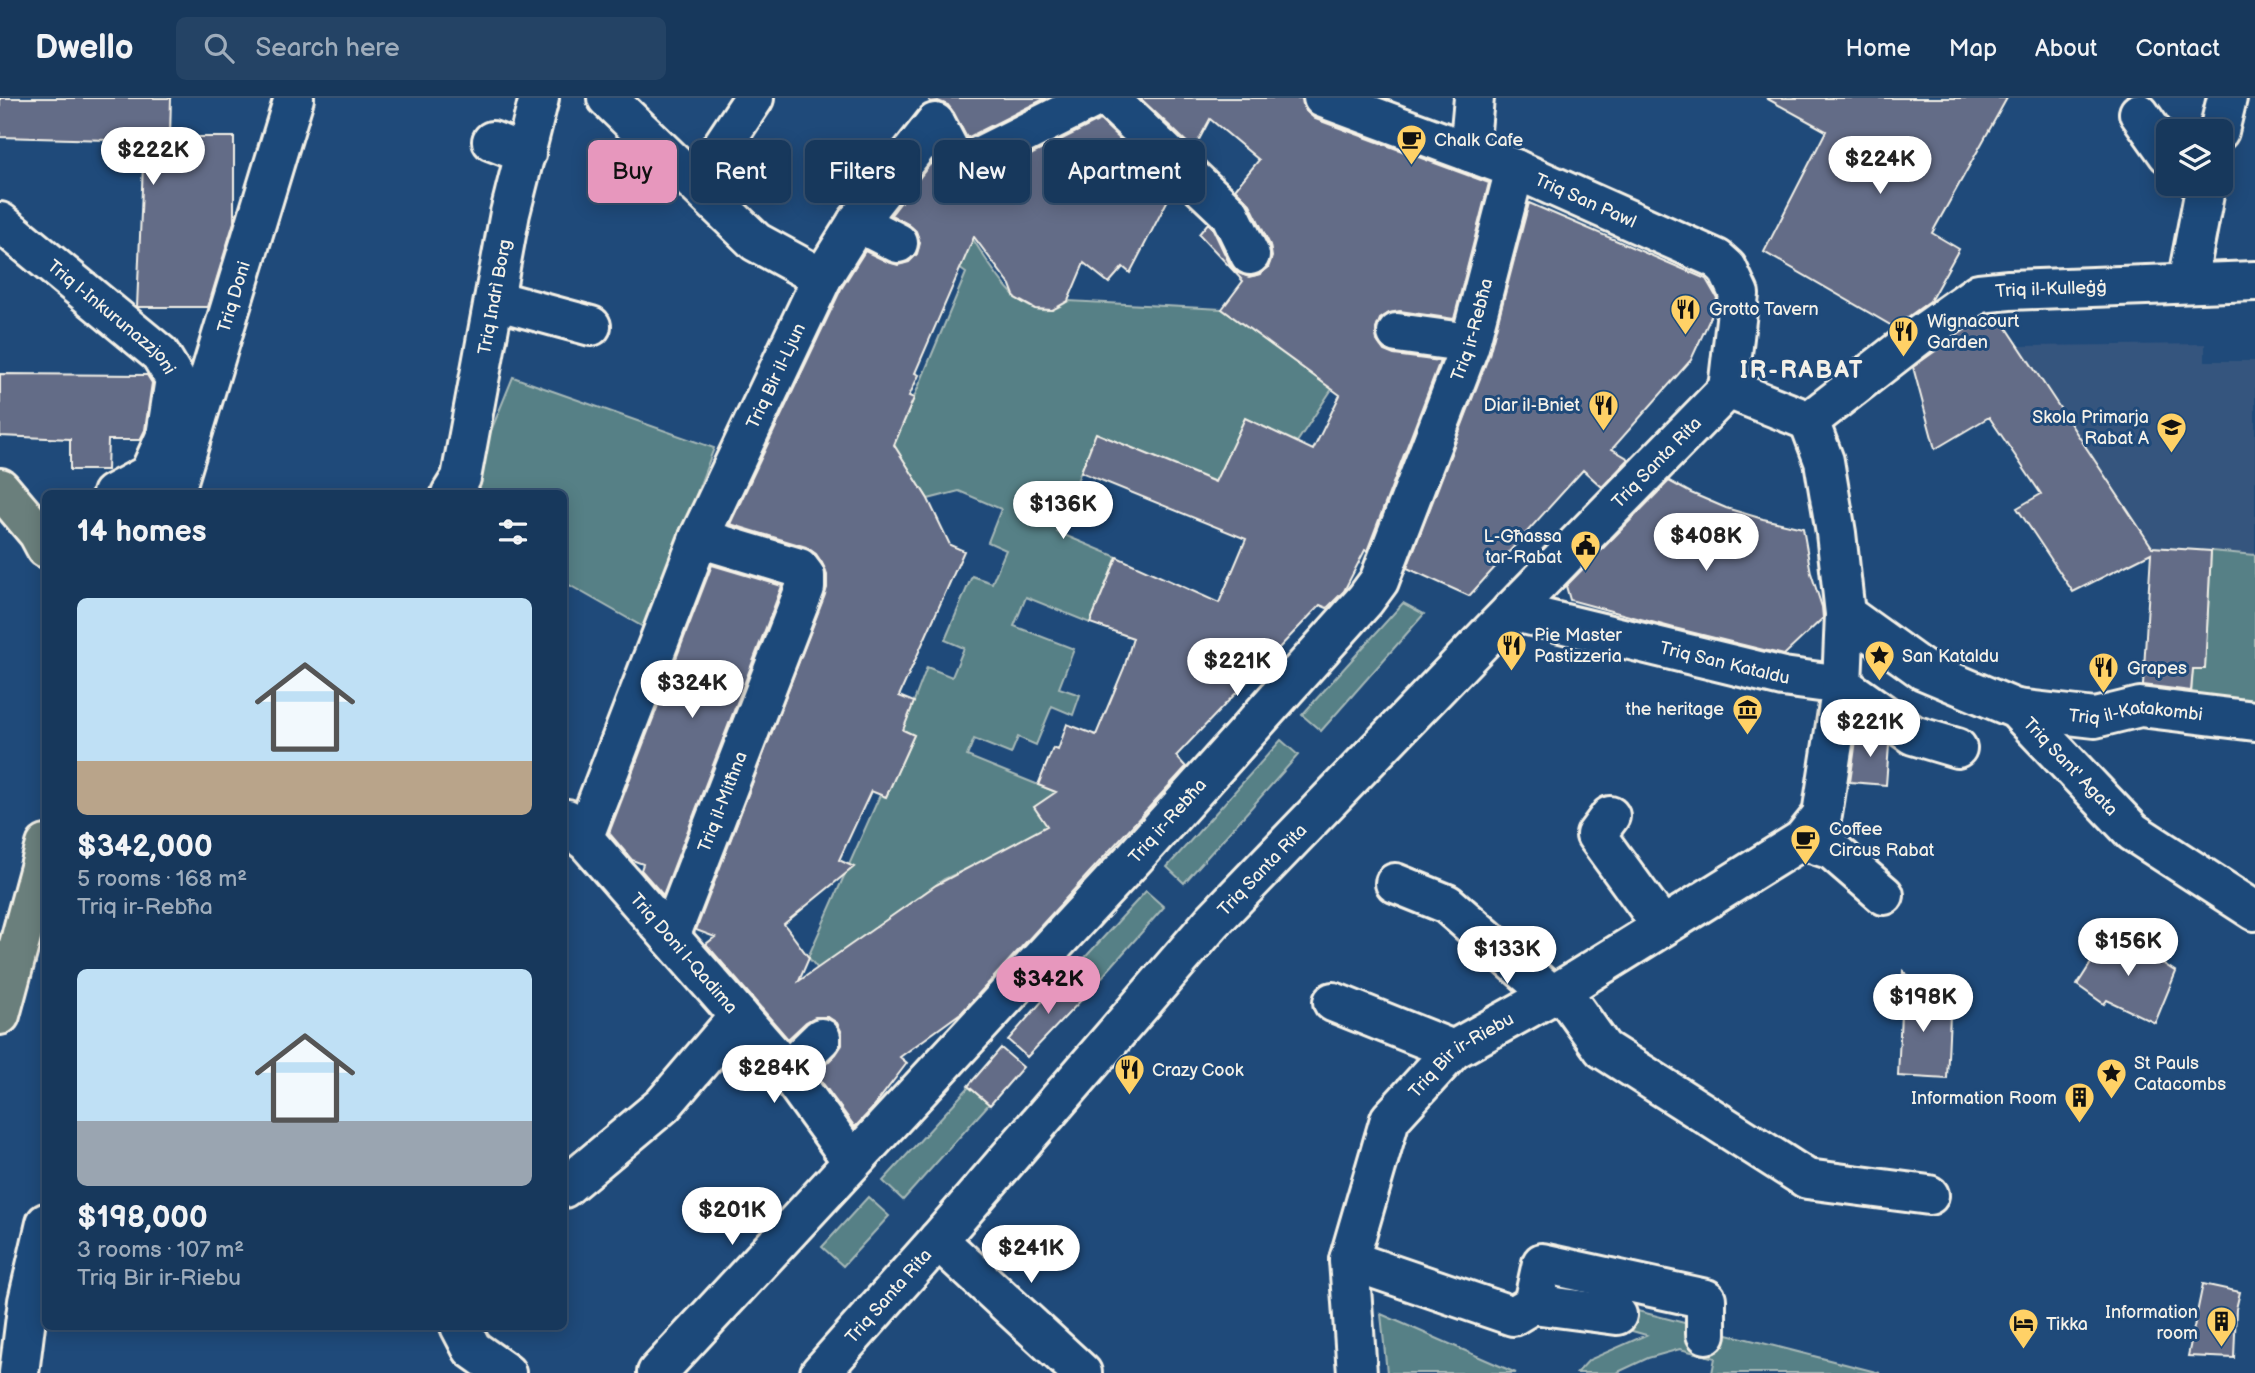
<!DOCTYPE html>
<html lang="en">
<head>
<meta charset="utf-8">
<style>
	body { margin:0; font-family:"Balsamiq Sans",sans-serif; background:#244365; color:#f1f3f6; height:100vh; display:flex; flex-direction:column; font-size:26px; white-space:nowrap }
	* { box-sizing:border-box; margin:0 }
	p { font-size:23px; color:#9eacbb }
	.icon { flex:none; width:38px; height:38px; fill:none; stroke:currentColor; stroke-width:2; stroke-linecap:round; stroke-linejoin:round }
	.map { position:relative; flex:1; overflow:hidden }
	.drawer { position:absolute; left:42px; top:392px; width:525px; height:840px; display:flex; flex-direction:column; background:#17385c; border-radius:10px; box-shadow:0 4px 18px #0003,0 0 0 2px #365272 }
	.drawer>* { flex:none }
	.top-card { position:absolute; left:588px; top:42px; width:665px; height:63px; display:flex; gap:14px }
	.fabs { position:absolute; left:2156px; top:21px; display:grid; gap:14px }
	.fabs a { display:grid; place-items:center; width:77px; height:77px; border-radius:10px; background:#17385c; box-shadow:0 4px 18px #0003,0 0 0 2px #365272; font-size:35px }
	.price { position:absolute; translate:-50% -60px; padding:0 16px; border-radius:24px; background:#fff; color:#222; font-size:23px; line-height:46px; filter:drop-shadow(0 2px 4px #0008) }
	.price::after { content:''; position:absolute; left:50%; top:42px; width:21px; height:16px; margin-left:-10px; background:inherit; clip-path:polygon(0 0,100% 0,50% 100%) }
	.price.selected { background:#e797bd; color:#111 }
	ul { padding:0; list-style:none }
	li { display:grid; align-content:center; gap:14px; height:371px; padding:0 35px }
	li span { display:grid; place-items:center; height:217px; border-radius:10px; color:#555 }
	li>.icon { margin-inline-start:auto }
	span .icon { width:126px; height:126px; fill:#fffc; stroke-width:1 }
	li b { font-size:30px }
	h2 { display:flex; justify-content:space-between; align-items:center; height:84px; padding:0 35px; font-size:30px }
	.pill { padding:0 24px; border-radius:10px; background:#17385c; box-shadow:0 4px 18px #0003,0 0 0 2px #365272; font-size:24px; line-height:63px }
	.pill.selected { background:#e797bd; color:#111 }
	header { display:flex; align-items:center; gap:42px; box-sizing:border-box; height:98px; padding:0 35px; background:#17385c; border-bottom:2px solid #365272 }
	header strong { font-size:33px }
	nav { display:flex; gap:38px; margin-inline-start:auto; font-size:24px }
	.search { width:490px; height:63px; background:#244365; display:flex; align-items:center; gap:18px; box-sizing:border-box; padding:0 24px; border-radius:10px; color:#9eacbb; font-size:26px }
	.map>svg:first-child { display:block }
	.built { fill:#34547e }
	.green { fill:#578086; stroke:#a6b8b7; stroke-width:2 }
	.building { fill:#646c87; stroke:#f4f1e8; stroke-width:2 }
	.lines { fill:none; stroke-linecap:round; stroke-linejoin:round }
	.minor-casing { stroke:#f4f1e8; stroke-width:44 }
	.major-casing { stroke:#f4f1e8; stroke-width:44 }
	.minor { stroke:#1f4a7a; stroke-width:38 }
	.major { stroke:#6b7f7c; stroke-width:38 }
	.labels { text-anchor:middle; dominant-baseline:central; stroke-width:6; stroke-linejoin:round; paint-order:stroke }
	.poi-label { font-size:18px; fill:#f4f1e8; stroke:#1f4a7a; text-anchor:start }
	.street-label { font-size:18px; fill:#f4f1e8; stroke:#1f4a7a }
	.district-label { font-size:24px; font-weight:bold; letter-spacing:2px; fill:#f4f1e8; stroke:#1f4a7a }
</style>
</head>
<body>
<header>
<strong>Dwello</strong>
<div class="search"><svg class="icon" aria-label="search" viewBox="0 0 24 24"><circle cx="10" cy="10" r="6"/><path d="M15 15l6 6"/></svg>Search here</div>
<nav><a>Home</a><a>Map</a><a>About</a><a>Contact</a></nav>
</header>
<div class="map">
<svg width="2255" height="1275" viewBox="0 0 2255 1275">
	<rect width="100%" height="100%" fill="#1f4a7a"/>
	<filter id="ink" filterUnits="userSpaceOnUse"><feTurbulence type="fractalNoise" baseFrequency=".0143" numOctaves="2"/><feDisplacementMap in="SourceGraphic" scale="14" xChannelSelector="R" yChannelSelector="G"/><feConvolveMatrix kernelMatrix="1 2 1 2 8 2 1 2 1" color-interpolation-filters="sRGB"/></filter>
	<g filter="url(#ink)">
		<!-- built -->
		<path class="built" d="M2205,246V263H2255V456L2152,449L2018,248Z"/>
		<!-- green -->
		<path class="green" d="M970,137C987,161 1018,222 1053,211C1058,210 1064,206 1068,203L1222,211L1332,291L1297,344L1245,320L1216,384L1096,335L1057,434L1117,459L1090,525L1026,499L1014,528L1074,551L1059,590L1080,597L1073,617L1052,608L1036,647L1018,639L1011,656L974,641L967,658L1056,694L1051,733L944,781L818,871L808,859L880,697L886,699L914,637L903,632L927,569L952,579L964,550L945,542L972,478L992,485L1006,452L988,444L1001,411L959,393L928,401L894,347L966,175L956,168Z
			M513,279L714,350L645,530L564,484V396H474L488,340Z
			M2211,453L2255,457V609L2191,601L2193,571L2205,570Z
			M1403,505L1424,516L1321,633L1302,617Z
			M1281,642L1298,657L1184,785L1167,769Z
			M1146,793L1164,809L1087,896L1068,878Z
			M969,989L989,1006L903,1102L883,1083Z
			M868,1099L889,1118L843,1168L822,1149Z
			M1618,1208L1880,1275H1712L1715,1260L1680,1251L1648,1260L1616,1275H1577L1589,1262L1646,1237L1615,1228Z
			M1381,1216L1516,1275H1387Z"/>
		<!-- building -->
		<path class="building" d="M0,0H171L170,39H234V124L208,209H137L144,43L0,39Z
			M928,0H1046L967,40L954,15L948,7L938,3L930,4Z
			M1140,0H1302L1306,13L1315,21L1489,85L1454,221L1400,213L1389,215L1380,221L1376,231L1377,243L1384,253L1394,257L1440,263L1367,453L1365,452L1344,493L1327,510L1320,507L1176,658L1186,669L962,914L900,959L907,965L871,1012L855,1029L816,976L836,956L842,947V935L837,925L828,919H815L806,924L788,941L706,846L715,839L696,832L827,490V477L822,465L816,456L806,449L730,426L841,191L865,153L888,164L898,167L909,164L917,156L920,145L916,133L908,126L891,117L931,65L939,79L946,87L956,91L967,89L1100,22L1173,92L1130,175L1123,169L1109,185L1084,165L1068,203L1052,212L1035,211L1015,200L1010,187L974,139L915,275L919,277L909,298L914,300L894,347L928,401L950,447L964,453L899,598L914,604L903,632L914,637L886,699L871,693L839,762L854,769L784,826L809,860L799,883L936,787L1047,728L1034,709L1056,694L1038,687L1053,650L1058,652L1067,626L1096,637L1124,570L1133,540L1090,525L1117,459L1219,505L1246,441L1081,374L1096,335L1215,384L1245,320L1313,352L1340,297L1222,211L1243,183L1199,136L1208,125L1212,129L1230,167L1238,175L1249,179L1260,176L1268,170L1272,159L1270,147L1250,106L1235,91L1259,62L1210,21L1194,51Z
			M1766,0H2007L1932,135L1959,151L1930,203L1894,229L1764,154L1826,33Z
			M1529,105L1706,181L1717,200L1715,210L1691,262L1612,351L1629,361L1602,389L1583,372L1469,498L1407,470L1489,257Z
			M1997,215L2152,449L2211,453L2205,571H2193L2191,593L2143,587L2151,455L2073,494L2017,410L2041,396L1989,319L1935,351L1913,269L1987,216Z
			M0,276L147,277L152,285L145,332L140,342H108L107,372H70V341L0,338Z
			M1669,383L1691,395L1726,410L1763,421L1803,430L1811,475L1822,509L1823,520L1784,557L1674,530L1570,502L1566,488Z
			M712,467L782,488L663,797L641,772L643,766L632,762L609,735Z
			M1858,628H1862L1889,647L1886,687L1850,684Z
			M2112,832L2176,874L2155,925L2107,902L2104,906L2077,887Z
			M1903,873L1950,917L1947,981L1898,978Z
			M1066,876L1087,896L1027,959L1008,942Z
			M1001,950L1023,969L990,1007L968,988Z
			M2203,1186L2240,1194L2236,1211L2234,1260L2188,1258Z"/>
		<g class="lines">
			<defs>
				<g id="minor">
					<path d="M607,0L756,144L822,180"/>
					<path d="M1108,0L1230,116L1250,157"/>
					<path id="s1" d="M1323,0L1515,71L1717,161L1727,170L1739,196L1728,291"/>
					<path d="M2139,15L2168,56"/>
					<path d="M2219,33L2227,0"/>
					<path d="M492,43L526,56"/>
					<path d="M1469,54L1474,0"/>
					<path d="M697,86L754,0"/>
					<path id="s2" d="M0,124L160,256L175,281L166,338L149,376L112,396"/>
					<path d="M857,124L898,145"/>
					<path d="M2187,185L2206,86"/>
					<path d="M495,202L591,228"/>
					<path d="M1397,235L1470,245"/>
					<path d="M1728,291L1809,323"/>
					<path id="s3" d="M1809,323L1917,239L1979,195L2009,192L2255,183"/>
					<path id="s4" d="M174,396L294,0"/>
					<path id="s5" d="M451,396L461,380L510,115L539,0"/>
					<path id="s6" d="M1511,513L1783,579L1842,587L1913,637L1957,650"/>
					<path id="s7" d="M1845,516L1923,572L2016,611L2133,734L2255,813"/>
					<path id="s8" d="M2016,611L2095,620L2140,609L2255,623"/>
					<path d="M1610,718L1596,737L1662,828"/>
					<path id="s9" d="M567,721L787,973L852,1063"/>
					<path id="s10" d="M583,741L699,440L822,180L857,124L935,25L958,69L1095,0"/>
					<path d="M1802,742L1832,752L1884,797"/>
					<path d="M1395,785L1447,806L1552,897"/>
					<path id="s11" d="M670,839L805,490V478L799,470L699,440"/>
					<path d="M1561,892L1603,951L1807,1081L1929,1097"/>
					<path d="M1333,904L1453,952"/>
					<path d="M787,973L821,940"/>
					<path d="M564,1090L663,1007L739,918"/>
					<path d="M938,1142L1082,1275"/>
					<path d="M1349,1162L1513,1218L1533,1206L1542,1165L1706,1201V1236"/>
					<path d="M1533,1206L1617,1217"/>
					<path d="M460,1228L472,1251L506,1275"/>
					<path d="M19,1275L28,1203L46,1125"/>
					<path id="s12" d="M657,1275L1135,759L1365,502L1379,483L1469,249L1515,71"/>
					<path id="s13" d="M820,1275L938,1142L1212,824L1488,537L1728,291"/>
					<path id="s14" d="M1357,1275L1349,1162L1390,1021L1453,952L1561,892L1802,742L1822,717L1842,587L1845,516L1836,435L1824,363L1809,323"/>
				</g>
				<path id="major" d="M0,390L38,435L46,450
					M0,917L46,747"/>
			</defs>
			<!-- minor casing -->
			<use href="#minor" class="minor-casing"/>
			<!-- major casing -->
			<use href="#major" class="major-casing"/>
			<!-- minor -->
			<use href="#minor" class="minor"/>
			<!-- major -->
			<use href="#major" class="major"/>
		</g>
	</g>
	<!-- icons -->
	<defs>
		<symbol id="cafe-pin" viewBox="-11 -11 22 30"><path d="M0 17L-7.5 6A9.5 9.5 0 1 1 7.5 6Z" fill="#ffd166" stroke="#1f4a7a"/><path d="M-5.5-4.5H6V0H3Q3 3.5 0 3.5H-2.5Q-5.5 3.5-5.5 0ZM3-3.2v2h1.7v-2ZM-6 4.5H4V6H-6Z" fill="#111"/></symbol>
		<symbol id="restaurant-pin" viewBox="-11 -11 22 30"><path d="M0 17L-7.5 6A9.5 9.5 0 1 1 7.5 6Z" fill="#ffd166" stroke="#1f4a7a"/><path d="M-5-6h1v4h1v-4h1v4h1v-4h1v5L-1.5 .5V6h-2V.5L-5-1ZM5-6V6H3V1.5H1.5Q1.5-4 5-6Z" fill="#111"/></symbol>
		<symbol id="school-pin" viewBox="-11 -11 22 30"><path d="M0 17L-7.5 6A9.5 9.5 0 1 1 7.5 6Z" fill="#ffd166" stroke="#1f4a7a"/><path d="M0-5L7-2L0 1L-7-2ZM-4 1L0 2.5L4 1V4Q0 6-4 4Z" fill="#111"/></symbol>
		<symbol id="civic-pin" viewBox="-11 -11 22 30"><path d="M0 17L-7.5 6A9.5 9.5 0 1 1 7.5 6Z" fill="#ffd166" stroke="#1f4a7a"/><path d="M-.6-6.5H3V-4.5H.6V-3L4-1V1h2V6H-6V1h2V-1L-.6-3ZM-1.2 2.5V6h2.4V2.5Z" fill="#111"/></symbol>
		<symbol id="sight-pin" viewBox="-11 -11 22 30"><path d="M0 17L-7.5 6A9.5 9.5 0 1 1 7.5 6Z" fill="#ffd166" stroke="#1f4a7a"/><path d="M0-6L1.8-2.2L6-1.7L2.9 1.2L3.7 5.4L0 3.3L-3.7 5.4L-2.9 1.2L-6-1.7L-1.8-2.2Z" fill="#111"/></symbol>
		<symbol id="museum-pin" viewBox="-11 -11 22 30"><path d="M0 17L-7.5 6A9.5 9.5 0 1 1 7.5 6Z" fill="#ffd166" stroke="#1f4a7a"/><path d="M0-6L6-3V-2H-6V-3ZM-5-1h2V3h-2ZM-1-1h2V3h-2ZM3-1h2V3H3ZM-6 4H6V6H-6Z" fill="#111"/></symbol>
		<symbol id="building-pin" viewBox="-11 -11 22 30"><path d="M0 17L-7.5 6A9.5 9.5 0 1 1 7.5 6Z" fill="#ffd166" stroke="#1f4a7a"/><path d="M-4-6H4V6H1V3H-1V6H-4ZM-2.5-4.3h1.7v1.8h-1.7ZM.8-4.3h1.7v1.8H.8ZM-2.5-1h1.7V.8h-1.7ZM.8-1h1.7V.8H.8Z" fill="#111"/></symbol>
		<symbol id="hotel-pin" viewBox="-11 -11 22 30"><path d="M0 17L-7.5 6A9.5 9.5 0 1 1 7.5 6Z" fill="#ffd166" stroke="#1f4a7a"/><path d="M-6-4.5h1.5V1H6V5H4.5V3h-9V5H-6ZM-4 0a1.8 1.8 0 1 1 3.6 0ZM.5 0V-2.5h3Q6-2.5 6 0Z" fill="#111"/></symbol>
	</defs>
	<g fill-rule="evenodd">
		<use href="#cafe-pin" x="1394" y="24" width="35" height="47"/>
		<use href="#restaurant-pin" x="1668" y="194" width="35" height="47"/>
		<use href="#restaurant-pin" x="1886" y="216" width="35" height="47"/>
		<use href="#restaurant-pin" x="1586" y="290" width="35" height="47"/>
		<use href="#school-pin" x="2154" y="312" width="35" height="47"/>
		<use href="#civic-pin" x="1568" y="430" width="35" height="47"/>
		<use href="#restaurant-pin" x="1494" y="530" width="35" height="47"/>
		<use href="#sight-pin" x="1862" y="540" width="35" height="47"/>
		<use href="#restaurant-pin" x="2086" y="552" width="35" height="47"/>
		<use href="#museum-pin" x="1730" y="594" width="35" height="47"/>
		<use href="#cafe-pin" x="1788" y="724" width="35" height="47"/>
		<use href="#restaurant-pin" x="1112" y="954" width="35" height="47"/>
		<use href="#sight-pin" x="2094" y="958" width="35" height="47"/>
		<use href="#building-pin" x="2062" y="982" width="35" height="47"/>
		<use href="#building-pin" x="2204" y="1206" width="35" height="47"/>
		<use href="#hotel-pin" x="2006" y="1208" width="35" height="47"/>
	</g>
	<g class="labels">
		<!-- poi labels -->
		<g class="poi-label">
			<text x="1434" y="42">Chalk Cafe</text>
			<text x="1709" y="211">Grotto Tavern</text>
			<text x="1927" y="223">Wignacourt<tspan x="1927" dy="21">Garden</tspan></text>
			<text x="1580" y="307" text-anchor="end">Diar il-Bniet</text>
			<text x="2149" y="319" text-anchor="end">Skola Primarja<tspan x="2149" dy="21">Rabat A</tspan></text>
			<text x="1562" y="438" text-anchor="end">L-Għassa<tspan x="1562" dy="21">tar-Rabat</tspan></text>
			<text x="1534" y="537">Pie Master<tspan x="1534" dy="21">Pastizzeria</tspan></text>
			<text x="1902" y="558">San Kataldu</text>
			<text x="2127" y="570">Grapes</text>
			<text x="1724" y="611" text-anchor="end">the heritage</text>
			<text x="1829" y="731">Coffee<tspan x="1829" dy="21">Circus Rabat</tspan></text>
			<text x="2134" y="965">St Pauls<tspan x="2134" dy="21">Catacombs</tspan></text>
			<text x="1152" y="972">Crazy Cook</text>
			<text x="2057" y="1000" text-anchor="end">Information Room</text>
			<text x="2198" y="1214" text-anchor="end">Information<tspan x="2198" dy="21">room</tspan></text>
			<text x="2046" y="1226">Tikka</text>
		</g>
		<!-- street labels -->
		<g class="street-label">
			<text stroke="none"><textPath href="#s1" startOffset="282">Triq San Pawl</textPath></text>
			<text stroke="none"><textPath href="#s3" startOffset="285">Triq il-Kulleġġ</textPath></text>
			<text stroke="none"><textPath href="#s4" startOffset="206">Triq Doni</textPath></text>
			<text stroke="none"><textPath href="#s5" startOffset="203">Triq Indrì Borg</textPath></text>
			<text stroke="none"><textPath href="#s2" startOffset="147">Triq l-Inkurunazzjoni</textPath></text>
			<text stroke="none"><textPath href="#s12" startOffset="1340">Triq ir-Rebħa</textPath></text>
			<text stroke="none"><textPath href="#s10" startOffset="502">Triq Bir il-Ljun</textPath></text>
			<text stroke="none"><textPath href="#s13" startOffset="1237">Triq Santa Rita</textPath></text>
			<text stroke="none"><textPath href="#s6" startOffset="220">Triq San Kataldu</textPath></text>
			<text stroke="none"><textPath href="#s8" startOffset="121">Triq il-Katakombi</textPath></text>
			<text stroke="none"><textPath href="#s7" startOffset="276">Triq Sant' Agata</textPath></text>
			<text stroke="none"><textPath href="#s11" startOffset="145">Triq il-Mitħna</textPath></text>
			<text stroke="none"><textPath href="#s12" startOffset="752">Triq ir-Rebħa</textPath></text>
			<text stroke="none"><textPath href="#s13" startOffset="670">Triq Santa Rita</textPath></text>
			<text stroke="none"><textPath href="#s9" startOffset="178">Triq Doni l-Qadima</textPath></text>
			<text stroke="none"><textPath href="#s14" startOffset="357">Triq Bir ir-Riebu</textPath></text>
			<text stroke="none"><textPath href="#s13" startOffset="103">Triq Santa Rita</textPath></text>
		</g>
		<!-- district labels -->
		<g class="district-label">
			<text x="1802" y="272">IR-RABAT</text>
		</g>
	</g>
</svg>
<div class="fabs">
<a><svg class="icon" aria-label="layers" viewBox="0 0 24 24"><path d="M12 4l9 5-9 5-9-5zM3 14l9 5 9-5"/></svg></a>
</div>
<b class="price" style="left:153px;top:89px">$222K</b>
<b class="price" style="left:1880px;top:98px">$224K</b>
<b class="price" style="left:1063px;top:443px">$136K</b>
<b class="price" style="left:1706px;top:475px">$408K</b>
<b class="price" style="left:1237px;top:600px">$221K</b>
<b class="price" style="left:692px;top:622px">$324K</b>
<b class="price" style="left:1870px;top:661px">$221K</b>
<b class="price" style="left:2128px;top:880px">$156K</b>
<b class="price" style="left:1507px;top:888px">$133K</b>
<b class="price selected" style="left:1048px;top:918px">$342K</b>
<b class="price" style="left:1923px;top:936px">$198K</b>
<b class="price" style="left:774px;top:1007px">$284K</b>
<b class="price" style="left:732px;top:1149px">$201K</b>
<b class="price" style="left:1031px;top:1187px">$241K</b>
<div class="top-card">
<a class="pill selected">Buy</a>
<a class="pill">Rent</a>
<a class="pill">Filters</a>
<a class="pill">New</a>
<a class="pill">Apartment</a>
</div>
<section class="drawer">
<h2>14 homes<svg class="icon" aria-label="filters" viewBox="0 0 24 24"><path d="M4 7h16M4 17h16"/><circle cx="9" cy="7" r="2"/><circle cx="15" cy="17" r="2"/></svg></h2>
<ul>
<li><span style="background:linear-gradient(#bfe0f5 75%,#b9a48a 0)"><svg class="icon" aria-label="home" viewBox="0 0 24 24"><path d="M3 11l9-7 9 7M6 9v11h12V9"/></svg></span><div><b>$342,000</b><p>5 rooms · 168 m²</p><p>Triq ir-Rebħa</p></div></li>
<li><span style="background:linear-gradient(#bfe0f5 70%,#9aa5b1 0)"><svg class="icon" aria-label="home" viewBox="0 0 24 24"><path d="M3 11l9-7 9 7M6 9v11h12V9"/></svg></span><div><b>$198,000</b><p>3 rooms · 107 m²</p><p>Triq Bir ir-Riebu</p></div></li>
</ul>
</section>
</div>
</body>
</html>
